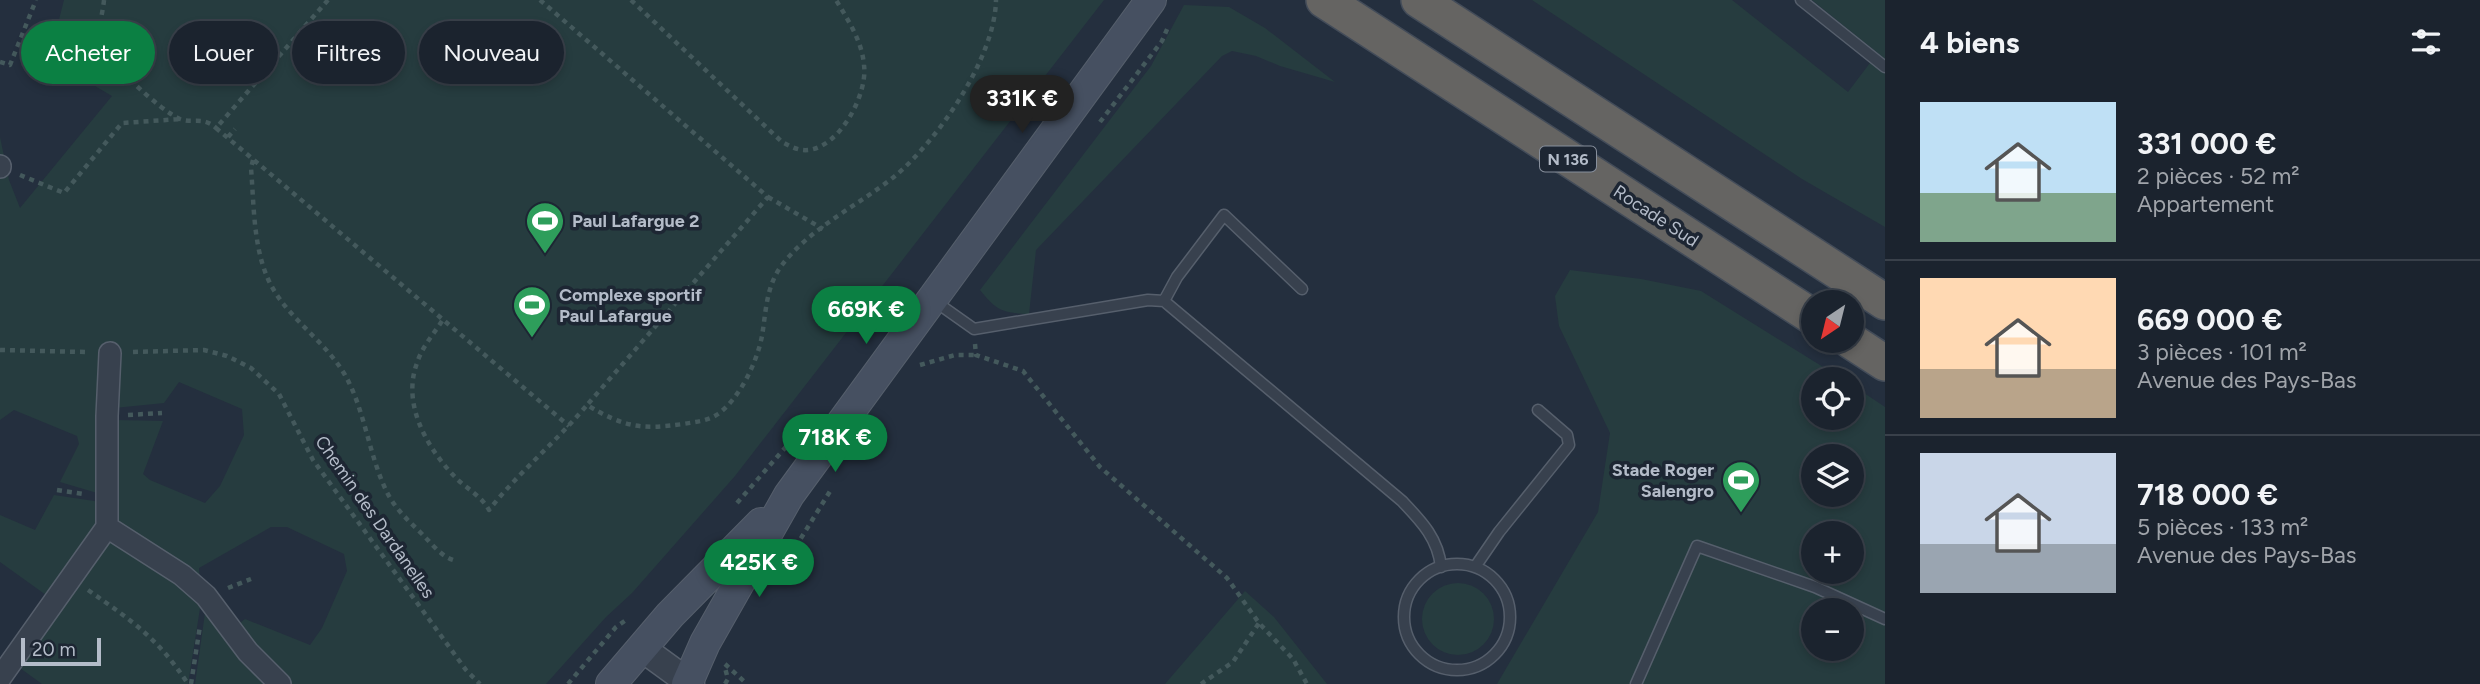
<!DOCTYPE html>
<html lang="fr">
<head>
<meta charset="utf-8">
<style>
	body { margin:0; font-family:Figtree,sans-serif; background:#242b36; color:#f1f3f6; height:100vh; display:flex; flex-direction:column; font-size:26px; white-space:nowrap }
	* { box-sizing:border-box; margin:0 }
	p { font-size:23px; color:#a0a4aa }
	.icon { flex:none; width:38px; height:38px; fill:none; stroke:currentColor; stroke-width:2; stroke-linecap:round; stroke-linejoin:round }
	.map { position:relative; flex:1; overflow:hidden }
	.side { display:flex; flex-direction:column; background:#1b232e; width:595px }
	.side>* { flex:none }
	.banner { position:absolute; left:21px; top:21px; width:665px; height:63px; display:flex; gap:14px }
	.needle { width:46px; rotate:215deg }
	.fabs { position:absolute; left:1801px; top:290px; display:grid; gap:14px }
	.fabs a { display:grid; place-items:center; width:63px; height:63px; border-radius:50%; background:#1b232e; box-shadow:0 4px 10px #0003,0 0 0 2px #39404a; font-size:35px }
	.scale { position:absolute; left:21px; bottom:18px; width:80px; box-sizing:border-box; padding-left:7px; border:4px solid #b4bcc9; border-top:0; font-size:19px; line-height:24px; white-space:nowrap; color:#b4bcc9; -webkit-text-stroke:5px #1d2633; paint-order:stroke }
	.price { position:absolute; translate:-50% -60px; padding:0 16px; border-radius:24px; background:#0b8043; color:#fff; font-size:23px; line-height:46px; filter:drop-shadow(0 2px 4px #0008) }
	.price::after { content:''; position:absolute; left:50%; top:42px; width:21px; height:16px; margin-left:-10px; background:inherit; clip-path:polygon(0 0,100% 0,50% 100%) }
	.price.on { background:#222; color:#fff }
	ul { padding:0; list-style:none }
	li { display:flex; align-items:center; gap:21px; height:175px; padding:0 35px }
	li+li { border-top:2px solid #39404a }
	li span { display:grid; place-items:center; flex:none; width:196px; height:140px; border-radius:0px; color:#555 }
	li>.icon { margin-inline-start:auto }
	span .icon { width:84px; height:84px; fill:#fffc; stroke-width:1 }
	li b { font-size:30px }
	h2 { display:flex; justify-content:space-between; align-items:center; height:84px; padding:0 35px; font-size:30px }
	.chip { padding:0 24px; border-radius:32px; background:#1b232e; box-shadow:0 4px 10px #0003,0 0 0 2px #39404a; font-size:24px; line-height:63px }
	.chip.on { background:#0b8043; color:#fff }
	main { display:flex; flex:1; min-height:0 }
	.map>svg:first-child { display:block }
	.green { fill:#263c3f; fill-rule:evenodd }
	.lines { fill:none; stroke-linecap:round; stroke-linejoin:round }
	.service-casing { stroke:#565f6c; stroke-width:13 }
	.minor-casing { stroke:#565f6c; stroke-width:24 }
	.tertiary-casing { stroke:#565f6c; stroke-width:29 }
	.secondary-casing { stroke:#565f6c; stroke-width:32 }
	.trunk-casing { stroke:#434c59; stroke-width:38 }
	.path { stroke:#44595c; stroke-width:4.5; stroke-dasharray:5 5; stroke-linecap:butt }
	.service { stroke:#38414e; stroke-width:10 }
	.minor { stroke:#38414e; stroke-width:21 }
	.tertiary { stroke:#38414e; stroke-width:26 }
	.secondary { stroke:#465061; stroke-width:30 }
	.trunk { stroke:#656462; stroke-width:35 }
	.labels { text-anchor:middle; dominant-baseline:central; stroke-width:7; stroke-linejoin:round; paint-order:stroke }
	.shield { fill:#1d2633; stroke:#878f9c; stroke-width:2 }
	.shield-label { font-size:16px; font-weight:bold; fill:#b4bcc9 }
	.street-label { font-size:18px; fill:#b4bcc9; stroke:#1d2633 }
	.poi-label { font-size:18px; font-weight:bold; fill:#b4bcc9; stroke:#1d2633; text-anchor:start }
</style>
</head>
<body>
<main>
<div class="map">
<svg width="1885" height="684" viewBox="0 0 1885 684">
	<rect width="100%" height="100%" fill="#242f3e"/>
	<!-- green -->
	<path class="green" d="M64,0H1104L735,476L632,593L606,617L546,684H285L236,626L245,619L310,645L322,628L347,571L344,554L287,527H271L199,568L201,602L188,684H42L20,668L106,538L117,420L163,421L143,474L150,480L205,503L220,486L244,435L242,409L179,382L164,403L114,408L97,493L60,482L79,444L77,436L14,410L0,420V137L9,180L20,208L112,96L49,59Z
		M1532,0H1732L1848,92L1873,59L1885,69V227L1802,179Z
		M1812,0H1885V59Z
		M1184,5L1229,7L1265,28L1335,82L1280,66L1256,56L1232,51L1222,56L1036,250L1029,314C1002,313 996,310 980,290L1151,66Z
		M1570,270L1641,279L1701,291L1844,380H1813V418H1852V385L1885,407V684H1497L1598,512L1610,433L1559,326L1555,296ZM1813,457H1852V495H1813ZM1813,534H1852V572H1813ZM1813,611H1852V649H1813Z
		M54,495L101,502L99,524L80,546L46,595L0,562V515L35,530Z
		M1422 619a36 36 0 1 1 72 0a36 36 0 1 1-72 0Z
		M1245,591L1274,617L1327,684H1165Z
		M206,606L275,684H195Z"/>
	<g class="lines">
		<defs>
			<path id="service" d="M1801,0L1885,67
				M933,300L974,329L1148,300L1164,301L1177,277L1224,215L1302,289
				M1164,301L1402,501C1421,521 1438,538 1441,567
				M1404 617a53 53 0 1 1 106 0a53 53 0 1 1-106 0Z
				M1475,567L1499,532L1569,445L1567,435L1538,410
				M1636,684L1697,546L1815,587L1885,619"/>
			<path id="minor" d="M0,167V166
				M107,527V416L110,353
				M0,678L107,527L182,575L206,596L248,652L280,684"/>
			<path id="tertiary" d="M643,649L691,684"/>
			<path id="secondary" d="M611,684L670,615L761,523
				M687,684L705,643L789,495L1151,0"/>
			<path id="trunk" d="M1324,0L1813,317
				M1419,0L1885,302
				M1851,341L1885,363"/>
		</defs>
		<!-- service casing -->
		<use href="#service" class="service-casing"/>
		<!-- minor casing -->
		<use href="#minor" class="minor-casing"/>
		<!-- tertiary casing -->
		<use href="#tertiary" class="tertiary-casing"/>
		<!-- secondary casing -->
		<use href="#secondary" class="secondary-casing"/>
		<!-- trunk casing -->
		<use href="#trunk" class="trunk-casing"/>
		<!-- path -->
		<path class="path" d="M104,0C103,12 98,27 100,38C103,59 161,111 180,119C194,124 203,116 216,128
			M328,0L216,128L569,426
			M540,0L768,197L587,405
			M631,0L782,142C790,146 798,151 808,150C840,147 868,94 864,65C862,41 848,20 836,0
			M0,62L10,65L36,0
			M1100,122L1162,41L1168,27
			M228,137L235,129
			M253,160L251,168C254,204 253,245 268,279C285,317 324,339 345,375C366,412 369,459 389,496C398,512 411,523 424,536C432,544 441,556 453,560
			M20,175L64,193L122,123L181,119
			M768,197L823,229
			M442,321C433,335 422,347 417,363C401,406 429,451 458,480C469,490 482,497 489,510C519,472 556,442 587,405C624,427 640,430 683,424C695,422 708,421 718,414C740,398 757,362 762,336C766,312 766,286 782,265C810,228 859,205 895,176C938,140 995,58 996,0
			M975,344L976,355L1023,371L1100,467L1227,578L1259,623L1293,659L1307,684
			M0,350L86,352
			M133,352L204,350L227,356L251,368L279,394L313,460L466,670L480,684
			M920,365L955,355H976
			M128,415L162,413
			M57,490L84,494
			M737,503L791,441
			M785,564L832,488
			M228,588L251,579
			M88,590C132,621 158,638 188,684
			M725,664L747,684
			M191,684L200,626
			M568,684L616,627L626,620
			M725,684L728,679L725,668
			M1201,684L1233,662L1259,623"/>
		<!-- service -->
		<use href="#service" class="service"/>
		<!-- minor -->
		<use href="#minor" class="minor"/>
		<!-- tertiary -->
		<use href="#tertiary" class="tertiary"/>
		<!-- secondary -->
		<use href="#secondary" class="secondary"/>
		<!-- trunk -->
		<use href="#trunk" class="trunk"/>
	</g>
	<!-- icons -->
	<defs>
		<symbol id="stadium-pin" viewBox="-11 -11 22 30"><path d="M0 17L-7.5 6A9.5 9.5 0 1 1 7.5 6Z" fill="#2e9e5b" stroke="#1d2633"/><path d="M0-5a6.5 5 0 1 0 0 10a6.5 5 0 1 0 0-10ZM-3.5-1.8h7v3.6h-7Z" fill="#fff"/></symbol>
	</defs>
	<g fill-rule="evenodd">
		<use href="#stadium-pin" x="523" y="199" width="44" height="60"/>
		<use href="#stadium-pin" x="510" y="283" width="44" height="60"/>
		<use href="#stadium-pin" x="1719" y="458" width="44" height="60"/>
	</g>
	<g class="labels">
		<!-- shield labels -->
		<rect class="shield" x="1540" y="146.5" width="56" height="25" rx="5"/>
		<g class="shield-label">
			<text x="1568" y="159">N 136</text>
		</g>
		<!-- street labels -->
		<g class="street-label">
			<text transform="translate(1656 216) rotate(33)">Rocade Sud</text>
			<text transform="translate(375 517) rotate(55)">Chemin des Dardanelles</text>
		</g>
		<!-- poi labels -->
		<g class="poi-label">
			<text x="572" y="221">Paul Lafargue 2</text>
			<text x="559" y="295">Complexe sportif<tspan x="559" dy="21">Paul Lafargue</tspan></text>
			<text x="1714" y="470" text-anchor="end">Stade Roger<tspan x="1714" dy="21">Salengro</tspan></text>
		</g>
	</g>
</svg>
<div class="fabs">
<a><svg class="needle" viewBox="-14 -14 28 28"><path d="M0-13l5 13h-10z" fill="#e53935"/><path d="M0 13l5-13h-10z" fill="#a0a4aa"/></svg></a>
<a><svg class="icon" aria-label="locate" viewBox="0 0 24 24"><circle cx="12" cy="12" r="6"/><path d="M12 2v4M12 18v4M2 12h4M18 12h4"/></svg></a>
<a><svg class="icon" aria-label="layers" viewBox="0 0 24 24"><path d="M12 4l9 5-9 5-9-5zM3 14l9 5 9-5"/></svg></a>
<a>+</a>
<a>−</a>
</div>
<div class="scale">20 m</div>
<b class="price on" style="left:1022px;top:135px">331K €</b>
<b class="price" style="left:866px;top:346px">669K €</b>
<b class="price" style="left:835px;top:474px">718K €</b>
<b class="price" style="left:759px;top:599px">425K €</b>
<div class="banner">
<a class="chip on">Acheter</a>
<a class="chip">Louer</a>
<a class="chip">Filtres</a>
<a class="chip">Nouveau</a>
</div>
</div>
<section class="side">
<h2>4 biens<svg class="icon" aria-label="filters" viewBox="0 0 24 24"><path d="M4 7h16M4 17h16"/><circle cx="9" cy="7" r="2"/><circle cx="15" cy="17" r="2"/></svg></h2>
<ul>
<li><span style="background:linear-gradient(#bfe0f5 65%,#7fa58c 0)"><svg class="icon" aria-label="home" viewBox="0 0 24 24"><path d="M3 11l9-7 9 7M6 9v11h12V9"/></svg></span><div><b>331 000 €</b><p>2 pièces · 52 m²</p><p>Appartement</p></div></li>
<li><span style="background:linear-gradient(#ffd9b3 65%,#b9a48a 0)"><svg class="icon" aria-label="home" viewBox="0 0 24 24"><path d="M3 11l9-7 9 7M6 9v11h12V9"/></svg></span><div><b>669 000 €</b><p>3 pièces · 101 m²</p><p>Avenue des Pays-Bas</p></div></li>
<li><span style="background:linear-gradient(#c9d6e8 65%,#9aa5b1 0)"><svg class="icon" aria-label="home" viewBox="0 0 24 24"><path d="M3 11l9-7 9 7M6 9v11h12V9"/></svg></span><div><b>718 000 €</b><p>5 pièces · 133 m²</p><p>Avenue des Pays-Bas</p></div></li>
</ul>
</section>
</main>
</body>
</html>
